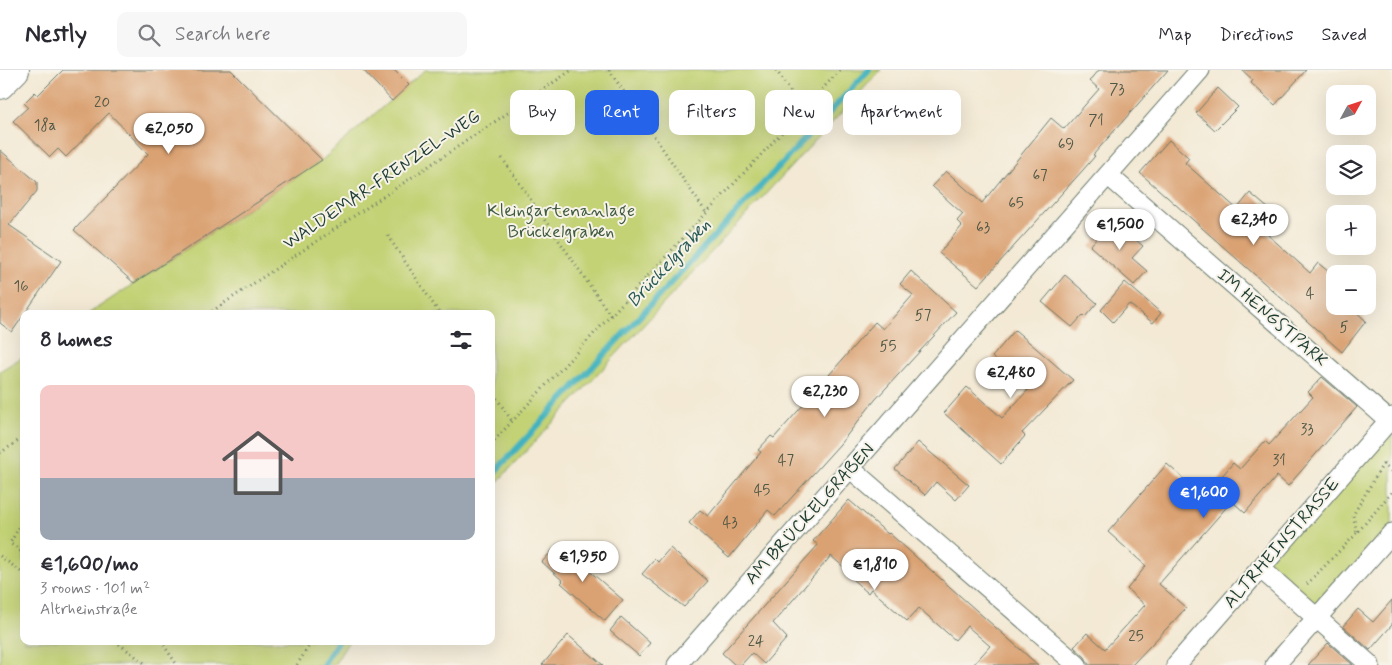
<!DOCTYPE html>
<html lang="en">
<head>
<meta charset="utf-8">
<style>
	body { margin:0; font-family:Mynerve,sans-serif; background:#f7f7f7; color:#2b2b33; height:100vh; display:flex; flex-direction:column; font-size:19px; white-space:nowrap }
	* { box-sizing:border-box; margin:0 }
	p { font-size:16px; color:#7c7c81 }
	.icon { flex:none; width:28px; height:28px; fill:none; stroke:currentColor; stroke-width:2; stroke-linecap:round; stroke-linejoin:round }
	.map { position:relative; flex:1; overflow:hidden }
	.details { position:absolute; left:20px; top:240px; width:475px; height:335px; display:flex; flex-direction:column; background:#fff; border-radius:10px; box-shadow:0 5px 20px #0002 }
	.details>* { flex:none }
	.hud { position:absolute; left:510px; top:20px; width:475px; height:45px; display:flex; gap:10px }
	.needle { width:32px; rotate:50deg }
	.buttons { position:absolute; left:1326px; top:15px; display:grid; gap:10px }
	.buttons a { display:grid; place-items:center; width:50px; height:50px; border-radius:10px; background:#fff; box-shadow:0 5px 20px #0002; font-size:25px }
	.price { position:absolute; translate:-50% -42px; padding:0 11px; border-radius:18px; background:#fff; color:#222; font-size:16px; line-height:32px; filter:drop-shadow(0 1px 2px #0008) }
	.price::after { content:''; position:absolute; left:50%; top:30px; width:15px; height:11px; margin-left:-8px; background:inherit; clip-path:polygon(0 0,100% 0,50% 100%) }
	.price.current { background:#2563eb; color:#fff }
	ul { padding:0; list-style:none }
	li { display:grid; align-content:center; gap:10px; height:265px; padding:0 20px }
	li+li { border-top:1px solid #e1e1e2 }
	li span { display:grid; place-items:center; height:155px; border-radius:10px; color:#555 }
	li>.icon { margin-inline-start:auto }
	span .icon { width:90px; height:90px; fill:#fffc; stroke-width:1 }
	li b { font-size:21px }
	h2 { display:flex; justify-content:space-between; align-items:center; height:60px; padding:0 20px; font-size:21px }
	.pill { padding:0 18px; border-radius:10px; background:#fff; box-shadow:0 5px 20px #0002; font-size:18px; line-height:45px }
	.pill.current { background:#2563eb; color:#fff }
	header { display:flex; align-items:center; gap:30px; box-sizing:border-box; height:70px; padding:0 25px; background:#fff; border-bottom:1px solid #e1e1e2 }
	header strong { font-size:24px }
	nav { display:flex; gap:28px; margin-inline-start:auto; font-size:18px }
	.search { width:350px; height:45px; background:#f7f7f7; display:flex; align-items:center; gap:12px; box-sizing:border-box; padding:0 18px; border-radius:10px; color:#7c7c81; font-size:19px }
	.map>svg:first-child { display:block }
	.green { fill:#c2d274; stroke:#708854 }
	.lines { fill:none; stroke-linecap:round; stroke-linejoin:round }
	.stream { stroke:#43b3be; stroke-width:6 }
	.building { fill:#daa172 }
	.street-casing { stroke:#69796c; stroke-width:21 }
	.secondary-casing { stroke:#69796c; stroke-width:30 }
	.path { stroke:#69796c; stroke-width:3; stroke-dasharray:1 4; stroke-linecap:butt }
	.street { stroke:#fff; stroke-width:19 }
	.secondary { stroke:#fff; stroke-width:28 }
	.labels { text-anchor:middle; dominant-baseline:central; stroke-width:4; stroke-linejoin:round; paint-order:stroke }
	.number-label { font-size:15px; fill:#4e5644 }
	.street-label { font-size:18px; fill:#1f3d34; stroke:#f7f3e8 }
	.park-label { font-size:18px; fill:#405b41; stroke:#f7f3e8 }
	.water-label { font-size:19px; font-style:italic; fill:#285a56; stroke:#f7f3e8 }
</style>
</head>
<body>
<header>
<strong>Nestly</strong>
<div class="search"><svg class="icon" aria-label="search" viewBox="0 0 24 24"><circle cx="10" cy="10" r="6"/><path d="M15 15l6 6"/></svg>Search here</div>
<nav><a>Map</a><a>Directions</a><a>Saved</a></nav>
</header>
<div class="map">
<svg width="1392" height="595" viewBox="0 0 1392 595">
	<rect width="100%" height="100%" fill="#f7f3e8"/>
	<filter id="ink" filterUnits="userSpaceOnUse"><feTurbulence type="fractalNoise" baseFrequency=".02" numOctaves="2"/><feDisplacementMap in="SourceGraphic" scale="10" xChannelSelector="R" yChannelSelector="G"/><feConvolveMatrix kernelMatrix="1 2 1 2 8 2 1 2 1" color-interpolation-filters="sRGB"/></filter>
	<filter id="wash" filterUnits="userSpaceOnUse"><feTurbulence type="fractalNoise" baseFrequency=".0096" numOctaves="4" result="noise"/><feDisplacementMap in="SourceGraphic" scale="20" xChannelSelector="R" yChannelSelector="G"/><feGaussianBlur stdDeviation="1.12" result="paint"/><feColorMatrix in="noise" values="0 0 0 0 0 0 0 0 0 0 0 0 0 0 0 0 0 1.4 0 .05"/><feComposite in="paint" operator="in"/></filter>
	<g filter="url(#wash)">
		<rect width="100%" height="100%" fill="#f3e9d4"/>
		<!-- green -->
		<path class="green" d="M425,0H881L491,419V244H88L322,90Z
			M24,286V571H349L334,595H0V301Z
			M1392,353V463L1317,548L1260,498Z"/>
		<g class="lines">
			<!-- stream -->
			<path class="stream" d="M491,406L869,0
				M323,595L338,571"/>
		</g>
		<g id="blocks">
			<!-- building -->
			<path class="building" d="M63,0H231L322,90L134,213L74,160L148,84L109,43L66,87L58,79L50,87L13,51L28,37L24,33L35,22L38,25Z
				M363,0H394L409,15L392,31Z
				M1099,0H1168L1093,85L1095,86L1083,100L978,216L939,183L962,156L957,151L963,144L932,116L946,101L982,133L1051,48L1064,59L1099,19L1090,11Z
				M1242,0H1306L1275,35L1251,13L1253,10Z
				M1218,18L1238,37L1215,60L1196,43Z
				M1169,70L1189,88L1185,93L1237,139L1250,123L1269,139L1256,154L1310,203L1318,193L1335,207V236H1350L1366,251L1342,282L1140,103Z
				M0,80L37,112V121L9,155L61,191L12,262L0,253Z
				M1113,150L1143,176L1132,188L1147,201L1134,215L1090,176Z
				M911,201L956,242L875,330L840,374L775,446L768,440L729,488L689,453L700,440L708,446L761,382L758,380L771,366L774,368L812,325L809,323L821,310L823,312L875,252L883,259L913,225L900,214Z
				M1065,205L1097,233L1085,247L1083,245L1072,257L1042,232Z
				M1125,212L1161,243L1153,253L1129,234L1113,252L1101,240Z
				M1015,260L1073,310L1022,363L1025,366L1001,394L944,343L967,317L1002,348L1028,320L992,287Z
				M1322,307L1357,337L1288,416L1277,406L1245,443L1232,431L1159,514L1186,538L1132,595H1089L1085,587L1074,577L1087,563L1105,579L1145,535L1127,519L1146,496L1108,462L1167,394L1204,427L1233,393L1240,399L1265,371L1269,375L1313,327L1308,322Z
				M918,372L969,415L956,430L936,412L925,425L895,399Z
				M849,430L888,464L889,463L1038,595H973L990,576L967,556L955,570L919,538L907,551L871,519L868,523L852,509L854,506L831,486L773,553L787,568L764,594L752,583L741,595H735L722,583L818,475L813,471Z
				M558,474L623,530L605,551L561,513L563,511L542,492Z
				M670,478L708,511L684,537L642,504L655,489L658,492Z
				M1392,530V555L1370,580L1343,556L1358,539L1373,552Z
				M621,547L650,573L639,586L610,561Z
				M568,565L603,595H542Z
				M1328,573L1353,595H1308Z"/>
		</g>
	</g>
	<g filter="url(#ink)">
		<use href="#blocks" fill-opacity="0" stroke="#69796c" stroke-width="1"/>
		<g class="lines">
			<defs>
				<path id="street" d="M1109,106L1392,353
					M851,399L1077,595
					M1260,498L1370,595
					M677,595L1200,0
					M1176,595L1392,347
					M1275,595L1392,463"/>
				<path id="secondary" d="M0,15L15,0"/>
			</defs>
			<!-- street casing -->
			<use href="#street" class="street-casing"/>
			<!-- secondary casing -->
			<use href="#secondary" class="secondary-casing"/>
			<!-- path -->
			<path class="path" d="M609,0L707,144
				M776,0L803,40
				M502,88L611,246
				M388,166L440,244
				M272,241L273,244
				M208,244L572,0
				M491,320L512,351
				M491,374L840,0
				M0,383L24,367
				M1383,394L1353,445L1357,463L1392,422
				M1383,394L1392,402
				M24,449L10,473L24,484
				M0,486L24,504
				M1307,514L1357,463
				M115,571L147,595
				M161,571L177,595
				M297,595L312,571"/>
			<!-- street -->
			<use href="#street" class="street"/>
			<!-- secondary -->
			<use href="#secondary" class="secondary"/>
		</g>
	</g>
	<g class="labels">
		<!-- number labels -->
		<g class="number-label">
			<text x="1117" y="20">73</text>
			<text x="102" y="33">20</text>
			<text x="1096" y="51">71</text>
			<text x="45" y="56">18a</text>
			<text x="1066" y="75">69</text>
			<text x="1040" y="106">67</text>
			<text x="1016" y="134">65</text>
			<text x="983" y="158">63</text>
			<text x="21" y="217">16</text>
			<text x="1310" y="224">4</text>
			<text x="923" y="246">57</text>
			<text x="1344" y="258">5</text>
			<text x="888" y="277">55</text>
			<text x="1307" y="360">33</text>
			<text x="786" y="391">47</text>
			<text x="1279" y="391">31</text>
			<text x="762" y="421">45</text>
			<text x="730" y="453">43</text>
			<text x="1136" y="567">25</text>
			<text x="756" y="572">24</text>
		</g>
		<!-- street labels -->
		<g class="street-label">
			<text transform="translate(382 110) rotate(-34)">WALDEMAR-FRENZEL-WEG</text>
			<text transform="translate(1272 248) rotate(41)">IM HENGSTPARK</text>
			<text transform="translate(810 444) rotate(-48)">AM BRÜCKELGRABEN</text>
			<text transform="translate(1282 473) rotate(-49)">ALTRHEINSTRASSE</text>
		</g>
		<!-- park labels -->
		<g class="park-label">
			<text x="561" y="141">Kleingartenanlage<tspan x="561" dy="21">Brückelgraben</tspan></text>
		</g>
		<!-- water labels -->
		<g class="water-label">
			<text transform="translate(669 193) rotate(-47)">Brückelgraben</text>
		</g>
	</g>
</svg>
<div class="buttons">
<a><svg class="needle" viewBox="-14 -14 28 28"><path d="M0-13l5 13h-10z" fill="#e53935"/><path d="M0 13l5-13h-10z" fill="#7c7c81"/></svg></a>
<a><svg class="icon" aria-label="layers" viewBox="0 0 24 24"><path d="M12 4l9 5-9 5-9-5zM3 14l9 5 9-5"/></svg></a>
<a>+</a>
<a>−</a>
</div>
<b class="price" style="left:169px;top:85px">€2,050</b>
<b class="price" style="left:1254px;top:176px">€2,340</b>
<b class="price" style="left:1120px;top:181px">€1,500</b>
<b class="price" style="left:1011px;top:329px">€2,480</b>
<b class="price" style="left:825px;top:348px">€2,230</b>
<b class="price current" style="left:1204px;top:449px">€1,600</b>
<b class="price" style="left:583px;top:513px">€1,950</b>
<b class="price" style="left:875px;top:521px">€1,810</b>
<div class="hud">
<a class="pill">Buy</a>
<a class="pill current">Rent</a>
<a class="pill">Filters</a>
<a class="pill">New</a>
<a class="pill">Apartment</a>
</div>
<section class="details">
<h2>8 homes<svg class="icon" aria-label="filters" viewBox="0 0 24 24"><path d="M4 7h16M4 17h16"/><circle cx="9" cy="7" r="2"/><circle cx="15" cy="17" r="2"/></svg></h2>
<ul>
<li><span style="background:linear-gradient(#f6c9c9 60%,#9aa5b1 0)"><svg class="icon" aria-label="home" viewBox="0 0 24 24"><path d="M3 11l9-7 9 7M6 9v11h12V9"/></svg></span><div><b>€1,600/mo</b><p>3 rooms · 101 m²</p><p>Altrheinstraße</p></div></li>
</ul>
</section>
</div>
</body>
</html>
